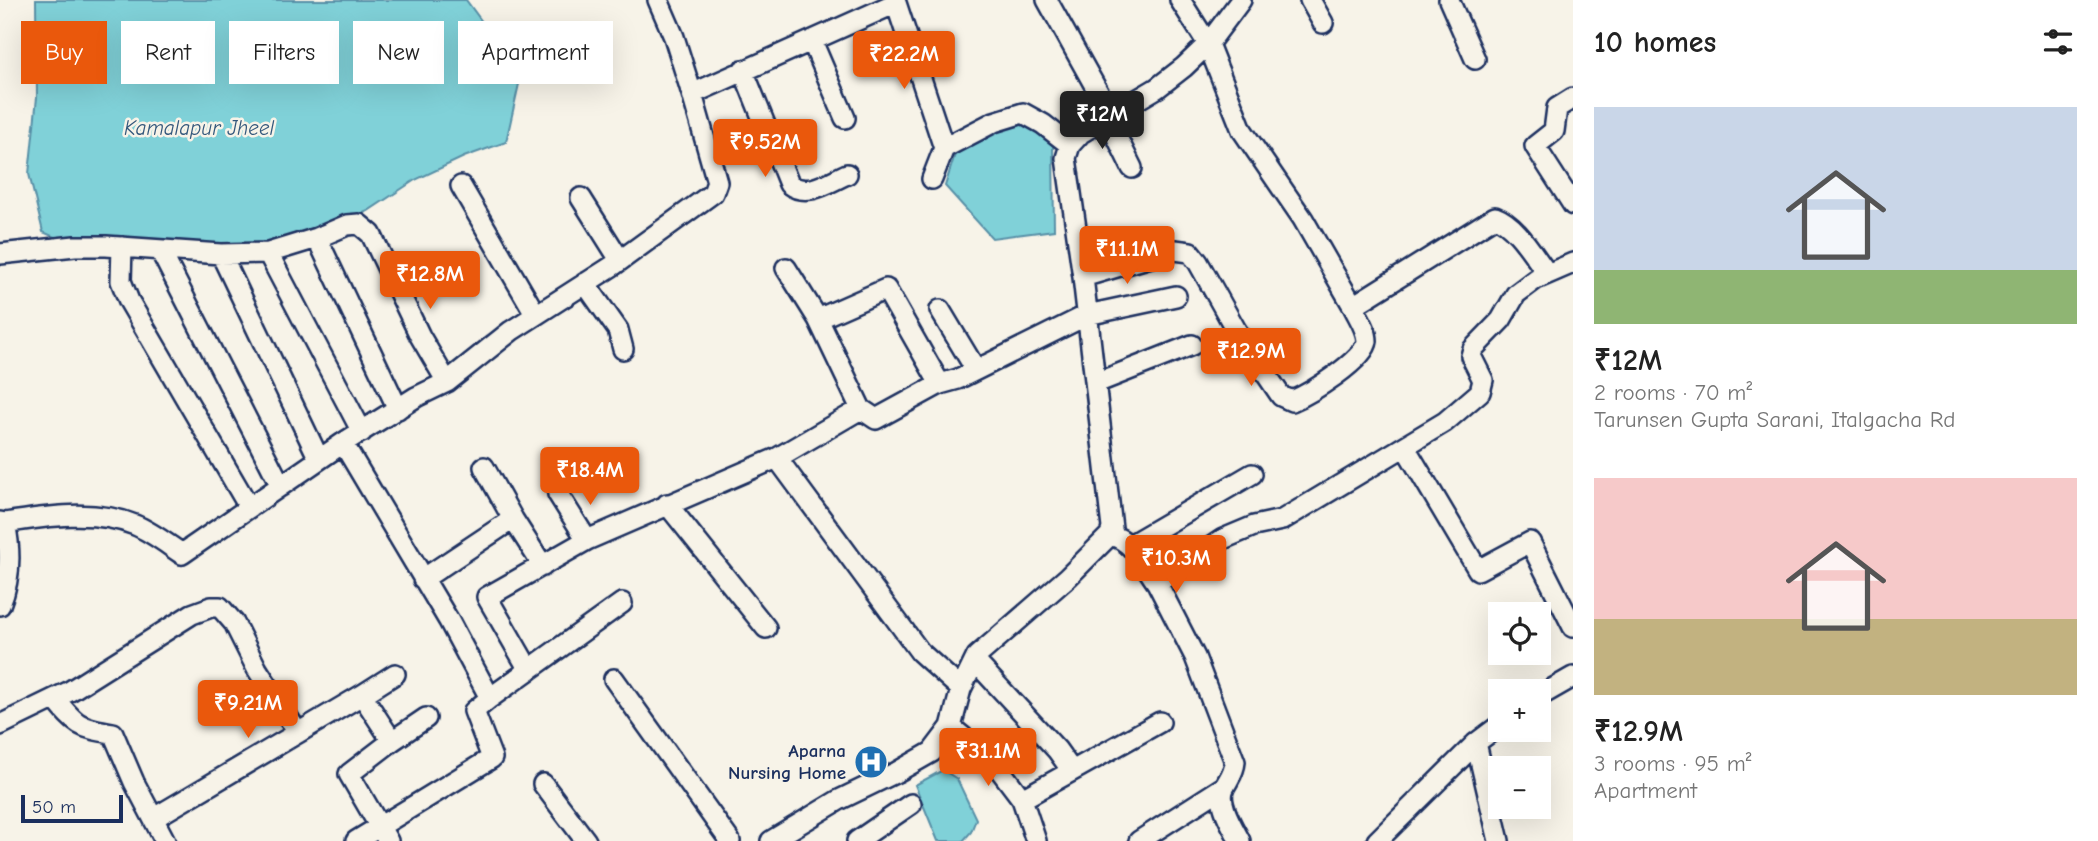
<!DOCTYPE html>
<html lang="en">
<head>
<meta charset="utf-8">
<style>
	body { margin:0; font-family:"Comic Neue",sans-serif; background:#f2f2f2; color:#222; height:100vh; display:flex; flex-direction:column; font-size:26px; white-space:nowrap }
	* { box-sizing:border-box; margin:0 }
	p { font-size:23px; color:#767676 }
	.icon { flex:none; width:38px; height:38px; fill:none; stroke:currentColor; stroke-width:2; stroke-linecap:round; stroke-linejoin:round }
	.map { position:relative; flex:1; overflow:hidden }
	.panel { display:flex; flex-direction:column; background:#fff; width:525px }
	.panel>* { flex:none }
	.banner { position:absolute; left:21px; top:21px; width:665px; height:63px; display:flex; gap:14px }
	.buttons { position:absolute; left:1488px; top:602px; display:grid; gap:14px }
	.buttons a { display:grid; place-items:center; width:63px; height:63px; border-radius:0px; background:#fff; box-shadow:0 7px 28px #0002; font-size:35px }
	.scale { position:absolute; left:21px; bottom:18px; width:102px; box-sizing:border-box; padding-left:7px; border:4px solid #1b2f5e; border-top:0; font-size:19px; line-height:24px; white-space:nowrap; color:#1b2f5e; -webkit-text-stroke:5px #f7f3e8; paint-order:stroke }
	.price { position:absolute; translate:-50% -60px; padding:0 16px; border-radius:7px; background:#ea580c; color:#fff; font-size:23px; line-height:46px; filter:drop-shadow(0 2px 4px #0008) }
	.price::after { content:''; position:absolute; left:50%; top:42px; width:21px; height:16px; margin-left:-10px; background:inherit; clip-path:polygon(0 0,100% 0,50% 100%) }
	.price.on { background:#222; color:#fff }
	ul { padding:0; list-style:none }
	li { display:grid; align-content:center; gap:14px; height:371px; padding:0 21px }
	li span { display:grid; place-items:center; height:217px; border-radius:0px; color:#555 }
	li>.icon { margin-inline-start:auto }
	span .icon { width:126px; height:126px; fill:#fffc; stroke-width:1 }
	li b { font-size:30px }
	h2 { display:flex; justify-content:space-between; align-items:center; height:84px; padding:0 21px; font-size:30px }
	.chip { padding:0 24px; border-radius:0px; background:#fff; box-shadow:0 7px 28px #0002; font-size:24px; line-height:63px }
	.chip.on { background:#ea580c; color:#fff }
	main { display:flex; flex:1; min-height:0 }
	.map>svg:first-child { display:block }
	.water { fill:#80d1d8; stroke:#5890a7; stroke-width:2 }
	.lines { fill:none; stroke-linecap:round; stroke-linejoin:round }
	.minor-casing { stroke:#1b2f5e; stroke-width:24 }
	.minor { stroke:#f7f3e8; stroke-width:19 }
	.labels { text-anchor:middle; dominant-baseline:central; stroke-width:5; stroke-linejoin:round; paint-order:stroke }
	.poi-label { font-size:19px; font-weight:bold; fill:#1b2f5e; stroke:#f7f3e8; text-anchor:end }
	.water-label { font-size:21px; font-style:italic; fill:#34587c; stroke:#f7f3e8 }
</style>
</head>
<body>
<main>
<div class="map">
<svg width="1573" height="841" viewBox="0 0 1573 841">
	<rect width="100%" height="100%" fill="#f7f3e8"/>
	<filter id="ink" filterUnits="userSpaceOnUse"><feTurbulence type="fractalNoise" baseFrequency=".0143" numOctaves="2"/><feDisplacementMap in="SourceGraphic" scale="14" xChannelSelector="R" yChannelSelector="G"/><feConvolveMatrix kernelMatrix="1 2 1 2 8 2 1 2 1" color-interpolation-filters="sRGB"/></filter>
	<g filter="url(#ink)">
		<!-- water -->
		<path class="water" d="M36,0H466L521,75L506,142L464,157L415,180L368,211L259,258L66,242L43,232L29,174L37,97Z
			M1028,118L1053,146L1054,230L992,238L945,186L957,148Z
			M943,770L957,779L976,819L971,832L963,841H938L915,785Z"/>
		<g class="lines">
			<defs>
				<path id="minor" d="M658,0L674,37L692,94
					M1047,0L1111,115
					M1180,0L1208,44L1242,130L1303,219L1353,306L1495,217C1517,225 1533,255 1547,273
					M1310,0L1323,23
					M1449,0L1475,59
					M896,3L944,148L932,179
					M812,41L845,118
					M743,70L789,184C807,198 829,182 847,174
					M1573,98L1557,108L1554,131L1535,146L1573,205
					M1107,117L1132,168
					M944,148L994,122L1023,113L1043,124L1070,145
					M461,186L536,315
					M581,198L620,260
					M317,238L398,409
					M122,247L121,281L129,301L249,507
					M160,250L281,486
					M268,253L362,432
					M0,254L75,246H106L221,254L268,253L317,238L347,225L359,224L371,234L420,336L447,382
					M221,254L319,459
					M786,268L818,319
					M1083,277L1175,250L1190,252L1198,262L1236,330L1281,396L1292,401C1309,394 1365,360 1367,341C1367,329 1358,317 1353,306
					M585,283L618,330L623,349
					M940,310L976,370
					M1096,383L1192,345
					M861,409L818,319L886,289L940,384L958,379L1087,315L1176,296
					M343,443L449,621L490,698L474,711L492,758L356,841
					M1405,447L1478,570L1530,542L1573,627
					M777,458L861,409L876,419L940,384
					M484,467L513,519
					M667,504L766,628
					M0,522L5,523C11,551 11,578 0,605
					M5,523C47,516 96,509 135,525C152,532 167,544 182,554L343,443L416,397L447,382L511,331L614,265L713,193L717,182L692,94L896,3L895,0
					M1110,535L1112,528L1083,277L1066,158L1070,145L1081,133L1157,88L1184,67L1208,44L1241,0
					M587,540L558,494L565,483L591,473
					M1130,545L1252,474
					M423,579L513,519L543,566
					M1157,583L1195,657L1235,762C1234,773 1229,778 1224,788C1217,803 1233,827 1240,841
					M975,661L1057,750L1072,771
					M529,670L487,597L587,540L777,458L920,652L961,689
					M614,679L730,841
					M1538,697L1573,677
					M490,698L622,603
					M55,699C76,725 79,728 113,733L134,782L165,841
					M0,725L70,691L192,614L211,607H220L234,623L257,669L298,733
					M951,727L994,762L1022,799L1036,841
					M392,741L426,718
					M1476,743L1500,725
					M543,784L586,841
					M1022,799L1160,722
					M154,818L362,695
					M388,841L349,774L392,741L362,695L395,674
					M771,841L839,800L897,772L932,752L951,727L961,689L977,656L1068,577L1110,535C1133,540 1144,565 1157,583L1223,539L1254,526L1282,520L1445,422L1480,392L1483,380L1471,356L1473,349L1501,320L1516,294L1536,279L1573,263
					M857,841L911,804
					M1139,841L1225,786
					M1377,841L1476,743L1499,841"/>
			</defs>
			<!-- minor casing -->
			<use href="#minor" class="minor-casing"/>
			<!-- minor -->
			<use href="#minor" class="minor"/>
		</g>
	</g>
	<!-- icons -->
	<defs>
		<symbol id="hospital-disc" viewBox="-11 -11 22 22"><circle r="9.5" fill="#1f6fb2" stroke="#f7f3e8"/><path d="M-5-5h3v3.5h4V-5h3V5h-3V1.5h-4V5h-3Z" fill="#fff"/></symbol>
	</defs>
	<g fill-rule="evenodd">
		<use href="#hospital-disc" x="852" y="743" width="38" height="38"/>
	</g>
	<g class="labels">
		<!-- poi labels -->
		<g class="poi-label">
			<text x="846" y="751">Aparna<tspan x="846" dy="22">Nursing Home</tspan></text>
		</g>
		<!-- water labels -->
		<g class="water-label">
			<text x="199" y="128">Kamalapur Jheel</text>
		</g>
	</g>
</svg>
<div class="buttons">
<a><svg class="icon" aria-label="locate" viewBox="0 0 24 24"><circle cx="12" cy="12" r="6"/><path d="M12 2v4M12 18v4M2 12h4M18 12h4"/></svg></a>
<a>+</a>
<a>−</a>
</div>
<div class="scale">50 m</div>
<b class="price" style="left:904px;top:91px">₹22.2M</b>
<b class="price on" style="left:1102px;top:151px">₹12M</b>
<b class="price" style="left:765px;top:179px">₹9.52M</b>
<b class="price" style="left:1127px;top:286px">₹11.1M</b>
<b class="price" style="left:430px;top:311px">₹12.8M</b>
<b class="price" style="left:1251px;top:388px">₹12.9M</b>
<b class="price" style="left:590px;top:507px">₹18.4M</b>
<b class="price" style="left:1176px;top:595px">₹10.3M</b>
<b class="price" style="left:248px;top:740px">₹9.21M</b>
<b class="price" style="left:988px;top:788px">₹31.1M</b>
<div class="banner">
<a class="chip on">Buy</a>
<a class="chip">Rent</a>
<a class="chip">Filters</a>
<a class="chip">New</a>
<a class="chip">Apartment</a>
</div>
</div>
<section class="panel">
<h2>10 homes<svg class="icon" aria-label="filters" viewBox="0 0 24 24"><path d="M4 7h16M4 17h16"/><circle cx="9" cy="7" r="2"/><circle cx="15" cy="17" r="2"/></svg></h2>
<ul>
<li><span style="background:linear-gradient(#c9d6e8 75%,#8fb573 0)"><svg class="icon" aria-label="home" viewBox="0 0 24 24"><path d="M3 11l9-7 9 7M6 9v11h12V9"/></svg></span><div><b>₹12M</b><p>2 rooms · 70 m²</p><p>Tarunsen Gupta Sarani, Italgacha Rd</p></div></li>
<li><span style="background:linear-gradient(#f6c9c9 65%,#c2b280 0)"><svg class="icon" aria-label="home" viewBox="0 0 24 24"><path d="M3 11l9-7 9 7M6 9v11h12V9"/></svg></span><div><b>₹12.9M</b><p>3 rooms · 95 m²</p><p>Apartment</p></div></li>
</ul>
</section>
</main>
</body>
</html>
